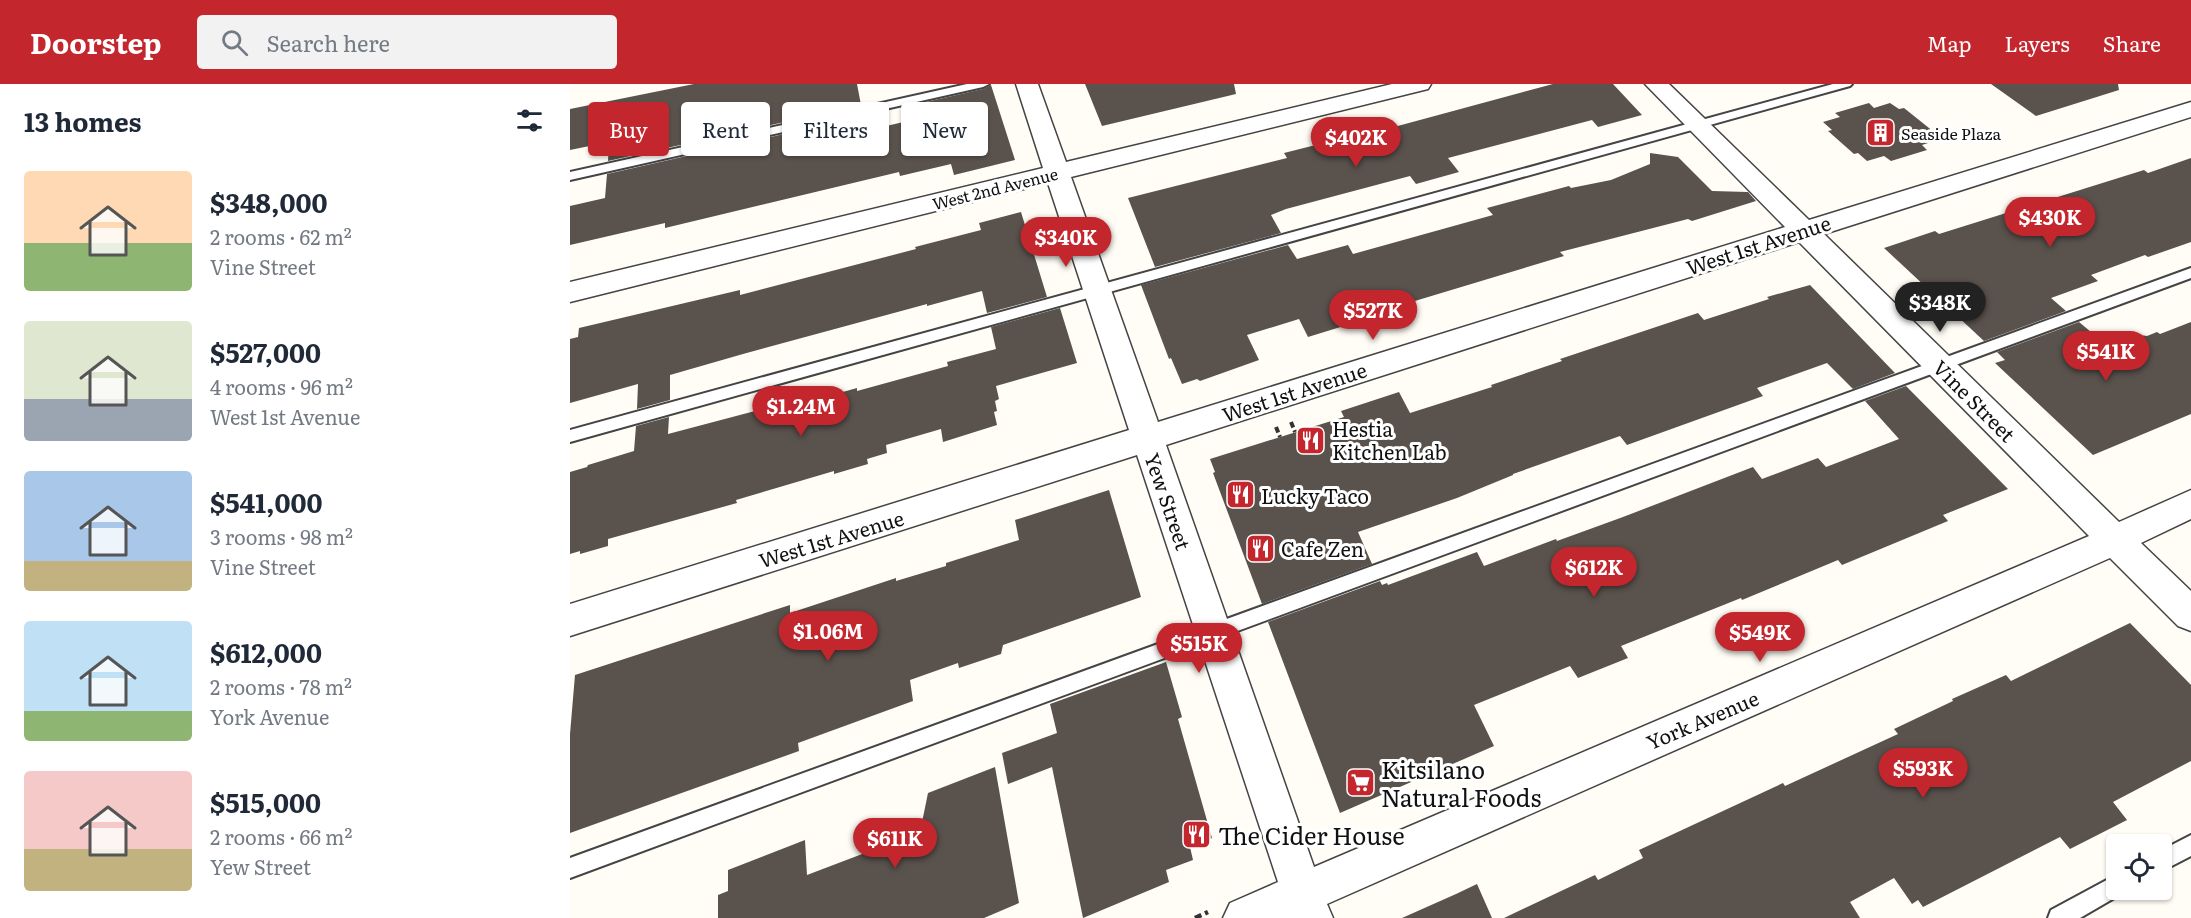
<!DOCTYPE html>
<html lang="en">
<head>
<meta charset="utf-8">
<style>
	body { margin:0; font-family:Literata,serif; background:#f2f2f3; color:#1f2937; height:100vh; display:flex; flex-direction:column; font-size:22px; white-space:nowrap }
	* { box-sizing:border-box; margin:0 }
	p { font-size:20px; color:#747a83 }
	.icon { flex:none; width:33px; height:33px; fill:none; stroke:currentColor; stroke-width:2; stroke-linecap:round; stroke-linejoin:round }
	.map { position:relative; flex:1; overflow:hidden }
	.drawer { display:flex; flex-direction:column; background:#fff; width:570px }
	.drawer>* { flex:none }
	.hud { position:absolute; left:18px; top:18px; width:570px; height:54px; display:flex; gap:12px }
	.tools { position:absolute; left:1536px; top:750px; display:grid; gap:12px }
	.tools a { display:grid; place-items:center; width:66px; height:66px; border-radius:6px; background:#fff; box-shadow:0 2px 4px #0004; font-size:30px }
	.price { position:absolute; translate:-50% -51px; padding:0 14px; border-radius:21px; background:#c4262e; color:#fff; font-size:20px; line-height:39px; filter:drop-shadow(0 2px 3px #0008) }
	.price::after { content:''; position:absolute; left:50%; top:36px; width:18px; height:14px; margin-left:-9px; background:inherit; clip-path:polygon(0 0,100% 0,50% 100%) }
	.price.on { background:#222; color:#fff }
	ul { padding:0; list-style:none }
	li { display:flex; align-items:center; gap:18px; height:150px; padding:0 24px }
	li span { display:grid; place-items:center; flex:none; width:168px; height:120px; border-radius:6px; color:#555 }
	li>.icon { margin-inline-start:auto }
	span .icon { width:72px; height:72px; fill:#fffc; stroke-width:1 }
	li b { font-size:26px }
	h2 { display:flex; justify-content:space-between; align-items:center; height:72px; padding:0 24px; font-size:26px }
	.pill { padding:0 21px; border-radius:6px; background:#fff; box-shadow:0 2px 4px #0004; font-size:21px; line-height:54px }
	.pill.on { background:#c4262e; color:#fff }
	header { display:flex; align-items:center; gap:36px; box-sizing:border-box; height:84px; padding:0 30px; background:#c4262e; color:#fff }
	header strong { font-size:28px }
	nav { display:flex; gap:33px; margin-inline-start:auto; font-size:21px }
	.search { width:420px; height:54px; background:#f2f2f3; display:flex; align-items:center; gap:15px; box-sizing:border-box; padding:0 21px; border-radius:6px; color:#747a83; font-size:22px }
	main { display:flex; flex:1; min-height:0 }
	.map>svg:first-child { display:block }
	.building { fill:#5a524d }
	.lines { fill:none; stroke-linecap:round; stroke-linejoin:round }
	.lane-casing { stroke:#444; stroke-width:4 }
	.street-casing { stroke:#444; stroke-width:3 }
	.path-far1 { stroke:#333; stroke-width:4; stroke-dasharray:6 3; stroke-linecap:butt }
	.path { stroke:#333; stroke-width:4.5; stroke-dasharray:7 4; stroke-linecap:butt }
	.lane { fill:#fff; fill-rule:evenodd }
	.street { fill:#fff; fill-rule:evenodd }
	.labels { text-anchor:middle; dominant-baseline:central; stroke-width:6; stroke-linejoin:round; paint-order:stroke }
	.far-poi-label { font-size:16px; fill:#111; stroke:#fff; text-anchor:start }
	.far-street-label { font-size:16px; fill:#111; stroke:#fff }
	.street-label { font-size:20px; fill:#111; stroke:#fff }
	.poi-label { font-size:20px; fill:#111; stroke:#fff; text-anchor:start }
	.near-poi-label { font-size:24px; fill:#111; stroke:#fff; text-anchor:start }
</style>
</head>
<body>
<header>
<strong>Doorstep</strong>
<div class="search"><svg class="icon" aria-label="search" viewBox="0 0 24 24"><circle cx="10" cy="10" r="6"/><path d="M15 15l6 6"/></svg>Search here</div>
<nav><a>Map</a><a>Layers</a><a>Share</a></nav>
</header>
<main>
<section class="drawer">
<h2>13 homes<svg class="icon" aria-label="filters" viewBox="0 0 24 24"><path d="M4 7h16M4 17h16"/><circle cx="9" cy="7" r="2"/><circle cx="15" cy="17" r="2"/></svg></h2>
<ul>
<li><span style="background:linear-gradient(#ffd9b3 60%,#8fb573 0)"><svg class="icon" aria-label="home" viewBox="0 0 24 24"><path d="M3 11l9-7 9 7M6 9v11h12V9"/></svg></span><div><b>$348,000</b><p>2 rooms · 62 m²</p><p>Vine Street</p></div></li>
<li><span style="background:linear-gradient(#dfe7d0 65%,#9aa5b1 0)"><svg class="icon" aria-label="home" viewBox="0 0 24 24"><path d="M3 11l9-7 9 7M6 9v11h12V9"/></svg></span><div><b>$527,000</b><p>4 rooms · 96 m²</p><p>West 1st Avenue</p></div></li>
<li><span style="background:linear-gradient(#a9c7e8 75%,#c2b280 0)"><svg class="icon" aria-label="home" viewBox="0 0 24 24"><path d="M3 11l9-7 9 7M6 9v11h12V9"/></svg></span><div><b>$541,000</b><p>3 rooms · 98 m²</p><p>Vine Street</p></div></li>
<li><span style="background:linear-gradient(#bfe0f5 75%,#8fb573 0)"><svg class="icon" aria-label="home" viewBox="0 0 24 24"><path d="M3 11l9-7 9 7M6 9v11h12V9"/></svg></span><div><b>$612,000</b><p>2 rooms · 78 m²</p><p>York Avenue</p></div></li>
<li><span style="background:linear-gradient(#f6c9c9 65%,#c2b280 0)"><svg class="icon" aria-label="home" viewBox="0 0 24 24"><path d="M3 11l9-7 9 7M6 9v11h12V9"/></svg></span><div><b>$515,000</b><p>2 rooms · 66 m²</p><p>Yew Street</p></div></li>
</ul>
</section>
<div class="map">
<svg width="1621" height="834" viewBox="0 0 1621 834">
	<rect width="100%" height="100%" fill="#fffdf5"/>
	<!-- building -->
	<path class="building" d="M124,0H287L291,21L38,77L39,58L0,66V25Z
		M515,0H664L666,10L532,42Z
		M983,0H1043L1072,31L1028,43L1022,36L878,74L889,88L846,100L840,92L716,125L701,131L711,149L585,183L558,114L717,74L714,69L793,49L813,46Z
		M1421,0H1548L1549,6L1466,32Z
		M421,1L445,76L384,91L381,80L330,92L329,88L95,144V139L0,161V122L35,114L37,90L293,32L295,47L359,32L356,18L413,5Z
		M1299,19L1304,24L1320,19L1329,25L1334,24L1364,48L1359,50L1367,56L1352,61L1357,66L1321,77L1314,72L1297,77L1288,69L1284,70L1258,47L1262,46L1253,38L1270,33L1265,29Z
		M1080,69L1108,73L1142,107L1178,108L1186,117L1122,137L1118,135L990,168L994,172L815,226L816,229L738,253L729,235L677,251L689,276L630,297L627,295L612,300L601,274L599,275L571,201L718,161L727,175L778,161L783,170L923,131L917,124L999,102L1001,104L1041,96L1080,80Z
		M1621,74V158L1578,173L1575,171L1521,191L1528,197L1481,214L1496,227L1414,257L1314,164L1365,147L1369,150L1574,86L1578,89Z
		M451,128L477,213L417,229L412,207L357,222V220L173,270L100,291V316L67,325L68,300L0,319V255L8,253L9,244L170,206V211L346,165L345,163L411,146L409,139Z
		M1240,201L1325,289L1283,305L1257,279L1187,304L1193,312L1057,361L1050,352L943,390V391L887,414L788,448L802,480L692,520L643,389L645,388L640,375L774,333L771,327L829,308L840,329L922,303L921,301L992,277L990,275L1128,229L1134,236L1199,215L1197,213Z
		M490,224L507,279L426,302L429,315L425,317L427,327L424,328L427,341L373,358L371,345L316,361L317,369L297,375L298,380L264,390V387L166,416L167,419L38,455V462L10,470V467L0,470V388L17,383L18,381L64,367L66,342L99,333L98,350L185,327V321L225,310L226,321L287,304V307L378,282L377,278L426,265L421,243Z
		M1509,238L1539,263L1570,251L1577,252L1587,248L1590,250L1621,238V330L1523,371L1425,279L1435,276L1427,268Z
		M1336,302L1438,405L1373,431L1378,437L1272,481L1268,476L1172,516L1171,514L1051,562L1058,574L1008,594L1000,582L904,621L924,662L770,729L698,538L810,497L812,501L817,499L818,501L907,468L914,482L986,455L987,457L1053,433L1183,383L1192,395L1248,374L1256,383L1329,355L1295,317Z
		M539,406L571,513L433,561L431,570L389,584L388,579L340,596L343,617L228,659L229,667L0,749V650L5,591L220,521V529L326,494V497L376,482V479L449,456L445,436Z
		M1560,539L1621,601V677L1543,718L1557,736L1500,765L1490,753L1353,823L1348,816L1342,820L1324,794L1280,818L1290,834H934L1025,791L1028,796L1073,774L1069,766L1213,699L1215,702L1328,650L1324,645L1383,617L1382,615L1436,591L1441,597Z
		M596,578L612,633L608,635L642,754L620,763L623,776L596,786L599,798L513,834L482,683L438,700L432,669L487,649L480,620Z
		M425,683L449,819L414,834H148V811L158,807V786L235,756L237,791L350,748L358,709Z
		M907,800L922,834H832L886,810Z"/>
	<g class="lines">
		<defs>
			<path id="lane" d="M397,0H419L413,3L0,96V88Z
				M1263,0H1282L1280,2L0,358V346Z
				M1621,184V194L0,794V774Z
				M1621,751V772L1592,787V766Z
				M1546,791V806H1555L1553,809L1510,834H1478L1481,826Z"/>
			<path id="street" d="M446,0H468L496,78L822,0H861L858,5L501,93L588,338L1215,143L1075,0H1099L1239,136L1621,18V33L1254,150L1549,438L1621,406V435L1571,459L1621,507V547L1608,542L1540,474L757,820L763,834H653L660,819L708,798L567,371L0,552V520L559,346L478,99L0,218V198L473,84ZM1229,158L1519,452L744,783L596,361Z"/>
		</defs>
		<!-- lane casing -->
		<use href="#lane" class="lane-casing"/>
		<!-- street casing -->
		<use href="#street" class="street-casing"/>
		<!-- path-far1 -->
		<path class="path-far1" d="M721,338L725,348
			M706,343L710,353"/>
		<!-- path -->
		<path class="path" d="M625,834L638,828"/>
		<!-- lane -->
		<use href="#lane" class="lane"/>
		<!-- street -->
		<use href="#street" class="street"/>
	</g>
	<!-- icons -->
	<defs>
		<symbol id="building-square" viewBox="-11 -11 22 22"><rect x="-9" y="-9" width="18" height="18" rx="4" fill="#c4262e" stroke="#fff"/><path d="M-4-6H4V6H1V3H-1V6H-4ZM-2.5-4.3h1.7v1.8h-1.7ZM.8-4.3h1.7v1.8H.8ZM-2.5-1h1.7V.8h-1.7ZM.8-1h1.7V.8H.8Z" fill="#fff"/></symbol>
		<symbol id="restaurant-square" viewBox="-11 -11 22 22"><rect x="-9" y="-9" width="18" height="18" rx="4" fill="#c4262e" stroke="#fff"/><path d="M-5-6h1v4h1v-4h1v4h1v-4h1v5L-1.5 .5V6h-2V.5L-5-1ZM5-6V6H3V1.5H1.5Q1.5-4 5-6Z" fill="#fff"/></symbol>
		<symbol id="supermarket-square" viewBox="-11 -11 22 22"><rect x="-9" y="-9" width="18" height="18" rx="4" fill="#c4262e" stroke="#fff"/><path d="M-6-5.5h2.5l.6 2H6L4.5 2H-2.5L-4.4-4H-6ZM-1.5 3.2a1.3 1.3 0 1 0 .1 0ZM3 3.2a1.3 1.3 0 1 0 .1 0Z" fill="#fff"/></symbol>
	</defs>
	<g fill-rule="evenodd">
		<use href="#building-square" x="1294" y="32" width="33" height="33"/>
		<use href="#restaurant-square" x="724" y="340" width="33" height="33"/>
		<use href="#restaurant-square" x="654" y="394" width="33" height="33"/>
		<use href="#restaurant-square" x="674" y="448" width="33" height="33"/>
		<use href="#supermarket-square" x="774" y="682" width="33" height="33"/>
		<use href="#restaurant-square" x="610" y="734" width="33" height="33"/>
	</g>
	<g class="labels">
		<!-- far-poi labels -->
		<g class="far-poi-label">
			<text x="1331" y="49">Seaside Plaza</text>
		</g>
		<!-- far-street labels -->
		<g class="far-street-label">
			<text transform="translate(425 104) rotate(-14)">West 2nd Avenue</text>
		</g>
		<!-- street labels -->
		<g class="street-label">
			<text transform="translate(1188 160) rotate(-18)">West 1st Avenue</text>
			<text transform="translate(724 307) rotate(-18)">West 1st Avenue</text>
			<text transform="translate(1405 316) rotate(45)">Vine Street</text>
			<text transform="translate(599 417) rotate(71)">Yew Street</text>
			<text transform="translate(261 454) rotate(-17)">West 1st Avenue</text>
			<text transform="translate(1132 635) rotate(-23)">York Avenue</text>
		</g>
		<!-- poi labels -->
		<g class="poi-label">
			<text x="762" y="344">Hestia<tspan x="762" dy="23">Kitchen Lab</tspan></text>
			<text x="691" y="411">Lucky Taco</text>
			<text x="711" y="464">Cafe Zen</text>
		</g>
		<!-- near-poi labels -->
		<g class="near-poi-label">
			<text x="811" y="684">Kitsilano<tspan x="811" dy="28">Natural Foods</tspan></text>
			<text x="648" y="750">The Cider House</text>
		</g>
	</g>
</svg>
<div class="tools">
<a><svg class="icon" aria-label="locate" viewBox="0 0 24 24"><circle cx="12" cy="12" r="6"/><path d="M12 2v4M12 18v4M2 12h4M18 12h4"/></svg></a>
</div>
<b class="price" style="left:786px;top:84px">$402K</b>
<b class="price" style="left:1480px;top:164px">$430K</b>
<b class="price" style="left:496px;top:184px">$340K</b>
<b class="price on" style="left:1370px;top:249px">$348K</b>
<b class="price" style="left:803px;top:257px">$527K</b>
<b class="price" style="left:1536px;top:298px">$541K</b>
<b class="price" style="left:231px;top:353px">$1.24M</b>
<b class="price" style="left:1024px;top:514px">$612K</b>
<b class="price" style="left:258px;top:578px">$1.06M</b>
<b class="price" style="left:1190px;top:579px">$549K</b>
<b class="price" style="left:629px;top:590px">$515K</b>
<b class="price" style="left:1353px;top:715px">$593K</b>
<b class="price" style="left:325px;top:785px">$611K</b>
<div class="hud">
<a class="pill on">Buy</a>
<a class="pill">Rent</a>
<a class="pill">Filters</a>
<a class="pill">New</a>
</div>
</div>
</main>
</body>
</html>
